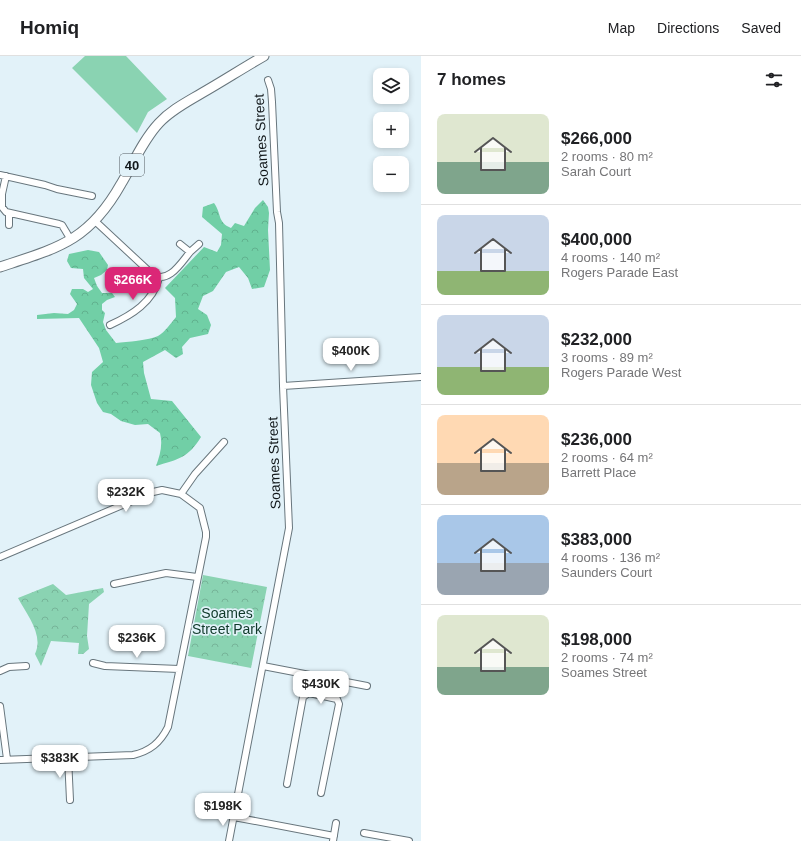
<!DOCTYPE html>
<html lang="en">
<head>
<meta charset="utf-8">
<style>
	body { margin:0; font-family:Helvetica,sans-serif; background:#f2f2f2; color:#202124; height:100vh; display:flex; flex-direction:column; font-size:15px; white-space:nowrap }
	* { box-sizing:border-box; margin:0 }
	p { font-size:13px; color:#757577 }
	.icon { flex:none; width:22px; height:22px; fill:none; stroke:currentColor; stroke-width:2; stroke-linecap:round; stroke-linejoin:round }
	.map { position:relative; flex:1; overflow:hidden }
	.panel { display:flex; flex-direction:column; background:#fff; width:380px }
	.panel>* { flex:none }
	.controls { position:absolute; left:373px; top:12px; display:grid; gap:8px }
	.controls a { display:grid; place-items:center; width:36px; height:36px; border-radius:8px; background:#fff; box-shadow:0 2px 6px #0003; font-size:20px }
	.price { position:absolute; translate:-50% -34px; padding:0 9px; border-radius:8px; background:#fff; color:#222; font-size:13px; line-height:26px; filter:drop-shadow(0 1px 2px #0008) }
	.price::after { content:''; position:absolute; left:50%; top:24px; width:12px; height:9px; margin-left:-6px; background:inherit; clip-path:polygon(0 0,100% 0,50% 100%) }
	.price.selected { background:#db2777; color:#fff }
	ul { padding:0; list-style:none }
	li { display:flex; align-items:center; gap:12px; height:100px; padding:0 16px }
	li+li { border-top:1px solid #e0e0e0 }
	li span { display:grid; place-items:center; flex:none; width:112px; height:80px; border-radius:8px; color:#555 }
	li>.icon { margin-inline-start:auto }
	span .icon { width:48px; height:48px; fill:#fffc; stroke-width:1 }
	li b { font-size:17px }
	h2 { display:flex; justify-content:space-between; align-items:center; height:48px; padding:0 16px; font-size:17px }
	header { display:flex; align-items:center; gap:24px; box-sizing:border-box; height:56px; padding:0 20px; background:#fff; border-bottom:1px solid #e0e0e0 }
	header strong { font-size:19px }
	nav { display:flex; gap:22px; margin-inline-start:auto; font-size:14px }
	main { display:flex; flex:1; min-height:0 }
	.map>svg:first-child { display:block }
	.grass { fill:#8ad3b2 }
	.forest { fill:url(#forest-crowns) }
	.park { fill:url(#park-crowns) }
	.lines { fill:none; stroke-linecap:round; stroke-linejoin:round }
	.minor-casing { stroke:#68767d; stroke-width:8 }
	.primary-casing { stroke:#68767d; stroke-width:11 }
	.minor { stroke:#fff; stroke-width:6 }
	.primary { stroke:#fff; stroke-width:9 }
	.labels { text-anchor:middle; dominant-baseline:central; stroke-width:3.5; stroke-linejoin:round; paint-order:stroke }
	.shield { fill:#e2f2f9; stroke:#50595e; stroke-width:1 }
	.shield-label { font-size:13px; font-weight:bold; fill:#12181b }
	.street-label { font-size:14px; fill:#12181b; stroke:#e2f2f9 }
	.park-label { font-size:14px; fill:#0f3929; stroke:#e2f2f9 }
</style>
</head>
<body>
<header>
<strong>Homiq</strong>
<nav><a>Map</a><a>Directions</a><a>Saved</a></nav>
</header>
<main>
<div class="map">
<svg width="421" height="785" viewBox="0 0 421 785">
	<defs>
		<pattern id="forest-crowns" width="20" height="18" patternUnits="userSpaceOnUse"><rect width="20" height="18" fill="#71cfa6"/><path d="M2 6a3 3 0 1 1 6 0M12 15a3 3 0 1 1 6 0" fill="none" stroke="#61b18e"/></pattern>
		<pattern id="park-crowns" width="20" height="18" patternUnits="userSpaceOnUse"><rect width="20" height="18" fill="#8ad3b2"/><path d="M2 6a3 3 0 1 1 6 0M12 15a3 3 0 1 1 6 0" fill="none" stroke="#76b498"/></pattern>
	</defs>
	<rect width="100%" height="100%" fill="#e2f2f9"/>
	<!-- grass -->
	<path class="grass" d="M85,0H126L167,43L148,56L137,77L72,12Z"/>
	<!-- forest -->
	<path class="forest" d="M263,144L268,151L269,157L268,174L270,214L264,231L252,233L248,222L239,211L226,216L213,235L203,240L198,253L207,259L211,269L208,278L190,282L182,291L183,298L176,302L165,294L143,306L144,317L151,343L172,345L201,381C188,402 179,403 156,410C160,399 163,389 160,377L148,368L135,369L121,365L111,358L103,356L97,347L91,329L92,316L103,306L99,292L79,262L37,263V259L54,257L68,258L74,254L77,248L70,238L72,233H83L88,236L93,233L84,222L83,213L71,212L67,205L69,198L88,194L99,196L108,209L107,214L101,219L94,222L97,230L102,237H112L115,241L107,244L102,248V254L105,257L103,266L106,274L116,287C127,286 149,284 158,280C165,276 171,267 176,261L175,242L165,232L204,191L217,196L221,189L222,178L202,161L203,151L214,147C222,158 217,166 231,172L235,167L244,170L255,152Z"/>
	<!-- park -->
	<path class="park" d="M203,519L267,531L251,612L188,600Z
		M53,528L66,539L103,532L104,536L89,548L87,580L89,593L83,598H78L79,587L51,585L41,610L35,598C44,579 27,559 18,542Z"/>
	<g class="lines">
		<defs>
			<path id="minor" d="M0,119L45,129L57,133L92,140
				M6,120L2,138V151L6,156L59,168L62,169L71,184
				M9,157V169
				M95,165L152,218C168,229 181,207 190,196
				M180,188L190,196L199,188
				M110,269C132,259 153,246 159,222
				M283,330L421,321
				M0,501L153,436L162,434L181,438L195,418L224,386
				M114,528L166,517L197,521
				M93,607L105,610L179,613
				M263,610L367,630
				M0,615L9,611L26,610
				M0,650L7,703
				M68,701L70,744
				M0,704L133,699C150,695 160,687 168,671L206,481V476L200,452L181,438
				M287,728L303,641L309,637L337,643L339,648L321,737
				M234,761L334,780
				M364,777L409,785
				M229,785L289,472L283,330L279,167L277,156L272,46L271,33L268,24
				M333,785L336,767"/>
			<path id="primary" d="M0,211C58,192 89,185 121,128C133,108 143,84 159,67C171,54 187,46 202,37C223,25 243,12 264,0"/>
		</defs>
		<!-- minor casing -->
		<use href="#minor" class="minor-casing"/>
		<!-- primary casing -->
		<use href="#primary" class="primary-casing"/>
		<!-- minor -->
		<use href="#minor" class="minor"/>
		<!-- primary -->
		<use href="#primary" class="primary"/>
	</g>
	<g class="labels">
		<!-- shield labels -->
		<rect class="shield" x="120" y="98" width="24" height="22" rx="3"/>
		<g class="shield-label">
			<text x="132" y="109">40</text>
		</g>
		<!-- street labels -->
		<g class="street-label">
			<text transform="translate(261 84) rotate(-93)">Soames Street</text>
			<text transform="translate(274 407) rotate(-92)">Soames Street</text>
		</g>
		<!-- park labels -->
		<g class="park-label">
			<text x="227" y="557">Soames<tspan x="227" dy="16">Street Park</tspan></text>
		</g>
	</g>
</svg>
<div class="controls">
<a><svg class="icon" aria-label="layers" viewBox="0 0 24 24"><path d="M12 4l9 5-9 5-9-5zM3 14l9 5 9-5"/></svg></a>
<a>+</a>
<a>−</a>
</div>
<b class="price selected" style="left:133px;top:245px">$266K</b>
<b class="price" style="left:351px;top:316px">$400K</b>
<b class="price" style="left:126px;top:457px">$232K</b>
<b class="price" style="left:137px;top:603px">$236K</b>
<b class="price" style="left:321px;top:649px">$430K</b>
<b class="price" style="left:60px;top:723px">$383K</b>
<b class="price" style="left:223px;top:771px">$198K</b>
</div>
<section class="panel">
<h2>7 homes<svg class="icon" aria-label="filters" viewBox="0 0 24 24"><path d="M4 7h16M4 17h16"/><circle cx="9" cy="7" r="2"/><circle cx="15" cy="17" r="2"/></svg></h2>
<ul>
<li><span style="background:linear-gradient(#dfe7d0 60%,#7fa58c 0)"><svg class="icon" aria-label="home" viewBox="0 0 24 24"><path d="M3 11l9-7 9 7M6 9v11h12V9"/></svg></span><div><b>$266,000</b><p>2 rooms · 80 m²</p><p>Sarah Court</p></div></li>
<li><span style="background:linear-gradient(#c9d6e8 70%,#8fb573 0)"><svg class="icon" aria-label="home" viewBox="0 0 24 24"><path d="M3 11l9-7 9 7M6 9v11h12V9"/></svg></span><div><b>$400,000</b><p>4 rooms · 140 m²</p><p>Rogers Parade East</p></div></li>
<li><span style="background:linear-gradient(#c9d6e8 65%,#8fb573 0)"><svg class="icon" aria-label="home" viewBox="0 0 24 24"><path d="M3 11l9-7 9 7M6 9v11h12V9"/></svg></span><div><b>$232,000</b><p>3 rooms · 89 m²</p><p>Rogers Parade West</p></div></li>
<li><span style="background:linear-gradient(#ffd9b3 60%,#b9a48a 0)"><svg class="icon" aria-label="home" viewBox="0 0 24 24"><path d="M3 11l9-7 9 7M6 9v11h12V9"/></svg></span><div><b>$236,000</b><p>2 rooms · 64 m²</p><p>Barrett Place</p></div></li>
<li><span style="background:linear-gradient(#a9c7e8 60%,#9aa5b1 0)"><svg class="icon" aria-label="home" viewBox="0 0 24 24"><path d="M3 11l9-7 9 7M6 9v11h12V9"/></svg></span><div><b>$383,000</b><p>4 rooms · 136 m²</p><p>Saunders Court</p></div></li>
<li><span style="background:linear-gradient(#dfe7d0 65%,#7fa58c 0)"><svg class="icon" aria-label="home" viewBox="0 0 24 24"><path d="M3 11l9-7 9 7M6 9v11h12V9"/></svg></span><div><b>$198,000</b><p>2 rooms · 74 m²</p><p>Soames Street</p></div></li>
</ul>
</section>
</main>
</body>
</html>
